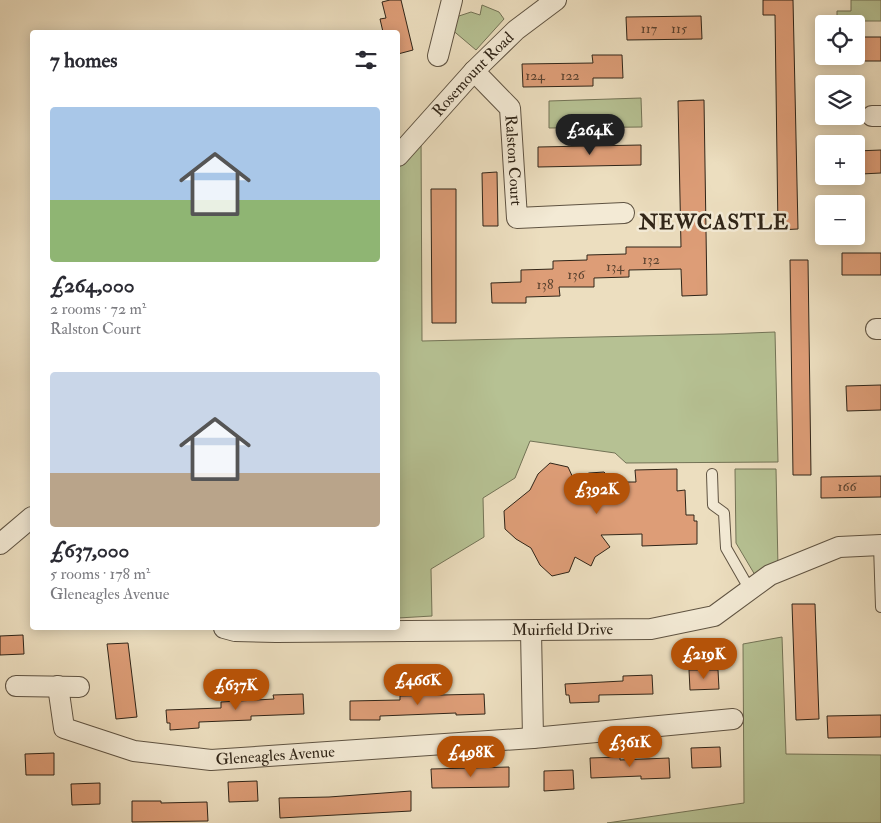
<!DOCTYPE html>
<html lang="en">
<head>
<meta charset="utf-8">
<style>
	body { margin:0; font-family:"IM FELL Double Pica",serif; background:#f2f2f3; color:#2b2b33; height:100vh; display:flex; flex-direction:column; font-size:19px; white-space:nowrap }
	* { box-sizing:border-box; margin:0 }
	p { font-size:16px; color:#7c7c81 }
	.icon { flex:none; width:28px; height:28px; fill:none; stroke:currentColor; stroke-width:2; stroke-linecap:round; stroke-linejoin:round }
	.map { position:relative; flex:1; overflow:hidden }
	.details { position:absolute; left:30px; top:30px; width:370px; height:600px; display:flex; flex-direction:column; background:#fff; border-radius:5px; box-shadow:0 2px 12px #0003 }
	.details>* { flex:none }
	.fabs { position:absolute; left:815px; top:15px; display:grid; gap:10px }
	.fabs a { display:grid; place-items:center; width:50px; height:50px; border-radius:5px; background:#fff; box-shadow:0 2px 12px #0003; font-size:25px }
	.price { position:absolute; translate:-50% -42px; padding:0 11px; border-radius:18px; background:#b45309; color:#fff; font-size:16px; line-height:32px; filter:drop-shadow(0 1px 2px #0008) }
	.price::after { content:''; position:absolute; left:50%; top:30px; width:15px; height:11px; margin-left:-8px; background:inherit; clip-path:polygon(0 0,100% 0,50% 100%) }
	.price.selected { background:#222; color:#fff }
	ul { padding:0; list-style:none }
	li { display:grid; align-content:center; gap:10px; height:265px; padding:0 20px }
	li span { display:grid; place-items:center; height:155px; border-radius:5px; color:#555 }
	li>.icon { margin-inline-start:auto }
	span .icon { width:90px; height:90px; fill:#fffc; stroke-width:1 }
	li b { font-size:21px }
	h2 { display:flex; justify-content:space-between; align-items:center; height:60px; padding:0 20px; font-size:21px }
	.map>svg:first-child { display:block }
	.green { fill:#b6c193; stroke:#737356 }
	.building { fill:#dd9d77; stroke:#302518 }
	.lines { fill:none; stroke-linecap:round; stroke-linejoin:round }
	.lane-casing { stroke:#5f5342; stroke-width:12 }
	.street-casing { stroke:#5f5342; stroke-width:22 }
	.lane { stroke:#f3ead5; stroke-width:10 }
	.street { stroke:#f3ead5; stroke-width:20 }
	.labels { text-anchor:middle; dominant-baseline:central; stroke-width:5; stroke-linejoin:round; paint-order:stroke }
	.number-label { font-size:14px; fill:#5b4330 }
	.street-label { font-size:16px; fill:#302518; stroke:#f3ead5 }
	.district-label { font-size:21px; font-weight:bold; letter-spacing:1px; fill:#302518; stroke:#f3ead5 }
</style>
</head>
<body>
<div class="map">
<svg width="881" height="823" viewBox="0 0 881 823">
	<rect width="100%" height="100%" fill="#ecdebf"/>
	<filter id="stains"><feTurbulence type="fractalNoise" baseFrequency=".004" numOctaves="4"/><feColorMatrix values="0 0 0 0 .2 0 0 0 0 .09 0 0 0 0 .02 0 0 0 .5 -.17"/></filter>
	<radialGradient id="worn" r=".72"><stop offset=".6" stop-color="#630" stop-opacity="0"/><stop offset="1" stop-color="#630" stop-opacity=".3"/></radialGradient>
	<!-- green -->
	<path class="green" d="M851,0H881V21H837V11H851Z
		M482,5L499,12L504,19L476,50L450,28L456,17L471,12L480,15Z
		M641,98L642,127L549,128V101Z
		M421,130L422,341L724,334L775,332L778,462L626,463L615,453L530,441L515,478L483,498L484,537L431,569L432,616L398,618V156Z
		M735,469H776L778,567L755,575L736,543Z
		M782,637L786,754L881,755V823H607L744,803L743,644Z"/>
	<!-- building -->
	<path class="building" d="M390,0H401L413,50L398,54V32H383L380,19L386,18L382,2Z
		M763,0H793L798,229L778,230L775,15H763Z
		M701,16L702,39L627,40L626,17Z
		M856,37H881V61H856Z
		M592,55H622L623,78H593V86L523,87L522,64L593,63Z
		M704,100L707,295L682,296L681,269L629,270V277L594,278V287H559L560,296L526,297V303H492L491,283L521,282V270L553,269V261L587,260V255L626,254V247H681L678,101Z
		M641,145V165L538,167V147Z
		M881,150V173L861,174V167H856V151Z
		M497,172L498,226H483L482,173Z
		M431,189H456V323H432Z
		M842,253H881V275H842Z
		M790,260H808L811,475H793Z
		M881,385V410L847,411L846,386Z
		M550,463L568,467L574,480L589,473L604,472L614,482H636L635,470L677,469V491L685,490L686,515H694V521H697V544L642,546V534L601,535L610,547L595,557L591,566L575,557L569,572L552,576L540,565L531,548L516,539L505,529L504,511L530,490L538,474Z
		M881,476V497L821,498V477Z
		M792,604H815L819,719L796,720Z
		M23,635L24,654L0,655V636Z
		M128,643L137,717L116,719L107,644Z
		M689,670H718L719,689L690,690Z
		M652,675L653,694L599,695V702L570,703L569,695H566L565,684L623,681V676Z
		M303,694L304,714L251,716V720L199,722V728L170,730V723H167L166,710L221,708V702L274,699L273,695Z
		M484,694L485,714L456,715V713L380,716V720H350V701L400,700V696Z
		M881,715V737L828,738L827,716Z
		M720,747L721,767L692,768L691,748Z
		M54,753V775H26L25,754Z
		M620,757V760L669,758L670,778L641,779V776L591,778L590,758Z
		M509,767V787L432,788L431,769Z
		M573,770L574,789L544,791V771Z
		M257,781L258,801L229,802L228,782Z
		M100,783V804L72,805L71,784Z
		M411,791V811L280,818L279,798L329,797Z
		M132,801H161V803L207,802L208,821L132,822Z"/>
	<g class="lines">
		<defs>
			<path id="lane" d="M712,474L713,505L724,513L726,548L750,590
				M879,545L881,607"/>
			<g id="street">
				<path d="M438,56L452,0"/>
				<path id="s1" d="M474,71L510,108L517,218L624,213"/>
				<path d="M872,116H881"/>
				<path id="s2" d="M398,156L474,71L516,30L556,0"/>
				<path d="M876,329H881"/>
				<path d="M0,544L32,517"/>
				<path id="s3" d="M224,628L235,631L276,632L651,629L714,616L770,575L839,547L881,545"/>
				<path d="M531,631L533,738"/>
				<path d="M16,686L79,687"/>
				<path id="s4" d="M58,686L64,728L134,751L211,760L533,738L733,719"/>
			</g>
		</defs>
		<!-- lane casing -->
		<use href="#lane" class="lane-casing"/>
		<!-- street casing -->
		<use href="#street" class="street-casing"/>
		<!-- lane -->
		<use href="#lane" class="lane"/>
		<!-- street -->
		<use href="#street" class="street"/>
	</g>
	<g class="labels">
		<!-- number labels -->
		<g class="number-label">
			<text x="649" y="28">117</text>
			<text x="679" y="28">115</text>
			<text x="535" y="75">124</text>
			<text x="570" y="75">122</text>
			<text x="651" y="259">132</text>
			<text x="615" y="266">134</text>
			<text x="576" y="274">136</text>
			<text x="545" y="284">138</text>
			<text x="847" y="486">166</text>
		</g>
		<!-- street labels -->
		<g class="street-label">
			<text stroke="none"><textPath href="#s2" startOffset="111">Rosemount Road</textPath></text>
			<text stroke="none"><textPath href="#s1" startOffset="104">Ralston Court</textPath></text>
			<text stroke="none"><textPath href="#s3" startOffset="339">Muirfield Drive</textPath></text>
			<text stroke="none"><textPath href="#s4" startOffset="258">Gleneagles Avenue</textPath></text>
		</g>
		<!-- district labels -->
		<g class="district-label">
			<text x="714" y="222">NEWCASTLE</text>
		</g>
	</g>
	<rect width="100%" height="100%" filter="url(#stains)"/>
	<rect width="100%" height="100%" fill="url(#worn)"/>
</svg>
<div class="fabs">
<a><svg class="icon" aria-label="locate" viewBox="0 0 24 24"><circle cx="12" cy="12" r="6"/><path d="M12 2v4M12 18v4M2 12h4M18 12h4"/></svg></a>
<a><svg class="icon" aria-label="layers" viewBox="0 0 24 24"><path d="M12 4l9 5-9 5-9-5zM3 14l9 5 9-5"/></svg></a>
<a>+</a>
<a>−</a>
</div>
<b class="price selected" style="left:590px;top:156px">£264K</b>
<b class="price" style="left:597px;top:515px">£392K</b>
<b class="price" style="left:704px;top:680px">£219K</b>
<b class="price" style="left:418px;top:706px">£466K</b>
<b class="price" style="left:236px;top:711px">£637K</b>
<b class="price" style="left:630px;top:768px">£361K</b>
<b class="price" style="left:471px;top:778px">£498K</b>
<section class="details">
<h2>7 homes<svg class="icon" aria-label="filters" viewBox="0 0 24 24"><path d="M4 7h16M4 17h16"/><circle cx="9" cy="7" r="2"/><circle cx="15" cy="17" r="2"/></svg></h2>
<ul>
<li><span style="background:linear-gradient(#a9c7e8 60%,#8fb573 0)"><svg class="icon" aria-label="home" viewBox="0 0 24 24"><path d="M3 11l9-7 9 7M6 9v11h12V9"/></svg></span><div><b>£264,000</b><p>2 rooms · 72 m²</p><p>Ralston Court</p></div></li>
<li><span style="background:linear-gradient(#c9d6e8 65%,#b9a48a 0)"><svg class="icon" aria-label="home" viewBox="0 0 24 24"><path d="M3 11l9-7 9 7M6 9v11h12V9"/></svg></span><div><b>£637,000</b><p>5 rooms · 178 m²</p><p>Gleneagles Avenue</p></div></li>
</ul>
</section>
</div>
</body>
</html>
